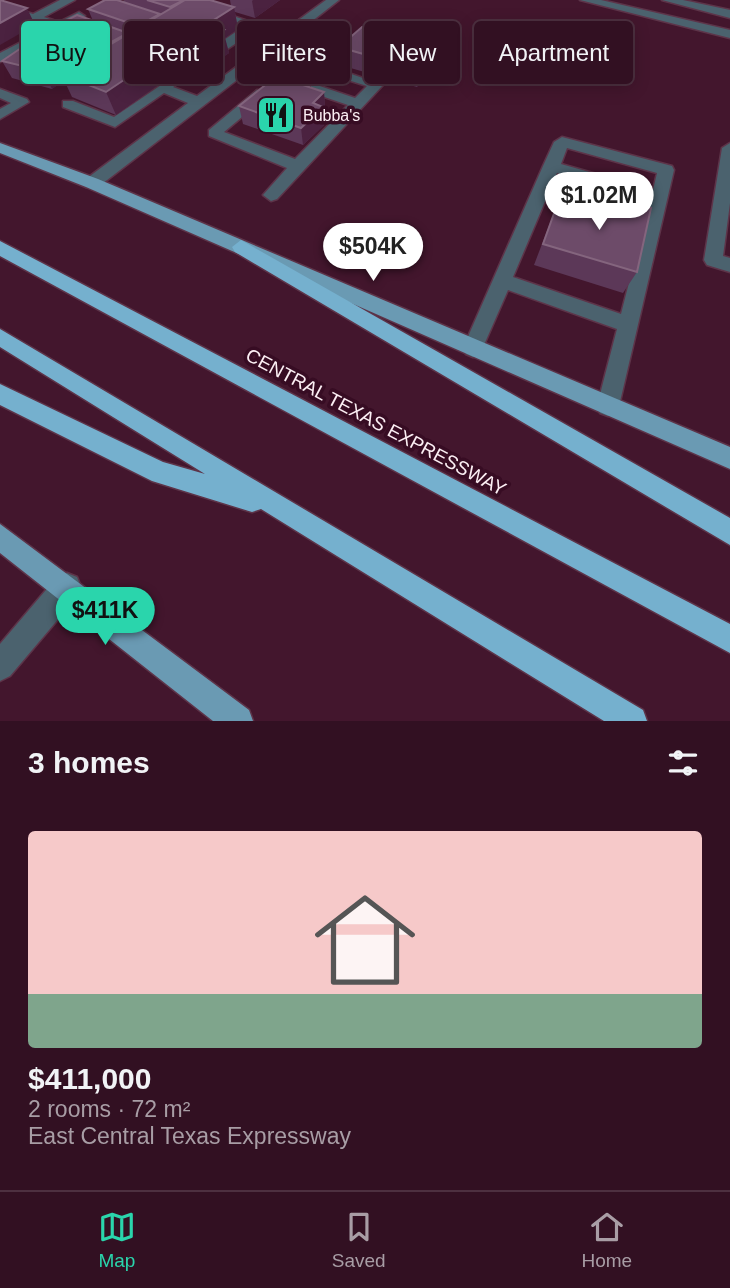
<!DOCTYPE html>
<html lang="en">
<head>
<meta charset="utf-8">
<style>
	body { margin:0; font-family:Arial,sans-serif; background:#3d1e2f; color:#f1f3f6; height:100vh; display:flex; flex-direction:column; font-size:26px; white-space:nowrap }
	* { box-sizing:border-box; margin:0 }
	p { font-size:23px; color:#a89da5 }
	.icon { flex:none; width:38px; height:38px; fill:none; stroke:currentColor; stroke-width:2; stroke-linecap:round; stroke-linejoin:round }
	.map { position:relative; height:721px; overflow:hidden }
	.panel { display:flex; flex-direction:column; background:#321022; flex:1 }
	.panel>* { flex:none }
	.guide { position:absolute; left:21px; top:21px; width:690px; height:63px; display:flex; gap:14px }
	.price { position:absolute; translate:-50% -60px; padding:0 16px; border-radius:24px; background:#fff; color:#222; font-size:23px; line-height:46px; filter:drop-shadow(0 2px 4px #0008) }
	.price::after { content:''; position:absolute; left:50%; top:42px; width:21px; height:16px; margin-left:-10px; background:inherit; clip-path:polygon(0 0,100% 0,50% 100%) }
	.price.current { background:#2ad5ac; color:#111 }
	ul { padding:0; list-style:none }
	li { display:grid; align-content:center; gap:14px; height:371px; padding:0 28px }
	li+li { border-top:2px solid #4d3040 }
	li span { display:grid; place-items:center; height:217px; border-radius:7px; color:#555 }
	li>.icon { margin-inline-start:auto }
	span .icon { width:126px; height:126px; fill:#fffc; stroke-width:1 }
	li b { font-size:30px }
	h2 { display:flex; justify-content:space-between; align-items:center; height:84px; padding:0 28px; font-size:30px }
	.chip { padding:0 24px; border-radius:7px; background:#321022; box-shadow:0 4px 18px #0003,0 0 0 2px #4d3040; font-size:24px; line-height:63px }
	.chip.current { background:#2ad5ac; color:#111 }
	.tab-bar { display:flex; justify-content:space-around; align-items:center; height:98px; border-top:2px solid #4d3040; background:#321022; font-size:19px; color:#a89da5 }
	.tab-bar a { display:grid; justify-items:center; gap:4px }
	.tab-bar .current { color:#2ad5ac }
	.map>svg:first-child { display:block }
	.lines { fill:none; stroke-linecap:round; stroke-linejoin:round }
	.minor-casing { stroke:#5d3449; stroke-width:3 }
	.major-casing { stroke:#5d3449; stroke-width:3 }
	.highway-casing { stroke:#5d3449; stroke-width:3 }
	.minor { fill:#4b626e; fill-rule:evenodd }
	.major { fill:#6a9ab3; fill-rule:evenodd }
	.highway { fill:#75b0ce; fill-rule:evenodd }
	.wall { fill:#5c3858 }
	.shaded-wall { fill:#4b2240 }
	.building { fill:#6d4b69; stroke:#84657e; stroke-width:2 }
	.labels { text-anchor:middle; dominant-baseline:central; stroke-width:7; stroke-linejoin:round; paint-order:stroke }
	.far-poi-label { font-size:16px; fill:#fceff4; stroke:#370c23; text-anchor:start }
	.street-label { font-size:19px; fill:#fceff4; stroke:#370c23 }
</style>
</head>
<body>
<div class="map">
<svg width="730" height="721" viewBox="0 0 730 721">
	<rect width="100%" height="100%" fill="#43162d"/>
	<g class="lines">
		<defs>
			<path id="minor" d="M60,0H75L44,17L59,22L79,12L85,16L83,19L0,62V53L50,27L0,11V4L33,14Z
				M127,0H141L64,47L63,51L112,67V73H102L51,56L54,42Z
				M167,0H184L282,32L326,0H339L293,36L321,45V51L311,60L383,85L277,199L271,201L263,195L287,168L209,136V130L257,90H267V96L224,132L295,159L348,105L295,87V81H305L355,98L367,86L297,64V58L308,49L286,42L98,187H86V179L188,103L164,93L115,127L63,107V101H73L114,117L195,62L202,66L200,69L173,87L197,96L275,38L254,31L223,52H215V46L243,27Z
				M580,0H601L730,30V38Z
				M662,0H683L730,10V18Z
				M0,89L27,99L29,102L0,119V109L11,103L0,98Z
				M562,137L672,166L674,170L619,406L616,413L608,416L600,413L597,406L617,329L508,290L480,354L473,357L466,354L463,348L543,166L554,142ZM567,148L657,173L653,190L561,164ZM557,173L650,201L621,314L513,277Z
				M730,143V203L723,256L730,258V272L707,265L704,260L722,148Z
				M67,573L77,577L81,587L77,597L10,676L0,681V644L57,577Z"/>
			<path id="major" d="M0,143L98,179L730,447V469L86,187L0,153Z
				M0,524L249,710L253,721H213L0,553Z"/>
			<path id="highway" d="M241,240L730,518V545L235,252L232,247Z
				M0,241L730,624V653L0,256Z
				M0,329L643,710L647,721H604L261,509L252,512L152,481L0,405V384L163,462L205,474L0,347Z"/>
		</defs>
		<!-- minor casing -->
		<use href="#minor" class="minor-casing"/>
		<!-- major casing -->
		<use href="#major" class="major-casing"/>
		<!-- highway casing -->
		<use href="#highway" class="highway-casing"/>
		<!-- minor -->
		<use href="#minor" class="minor"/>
		<!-- major -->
		<use href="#major" class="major"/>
		<!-- highway -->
		<use href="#highway" class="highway"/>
	</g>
	<!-- wall -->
	<path class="wall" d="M124,0H214L213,1L231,6L230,0H280L255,18L235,12L238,29L225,38L229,53L205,69L188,64L116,115L72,97L64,80L52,89L12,78L2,61L73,67L91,56L61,44L53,27L93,21L88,9L125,2Z
		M339,47L437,65L417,87L340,65Z
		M311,87L324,92L325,109L323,112L324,125L303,145L243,124L239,106Z
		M561,194L624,212L630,202L637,272L623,293L534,265Z"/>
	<!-- shaded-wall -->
	<path class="shaded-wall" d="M253,0H280L255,18L252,1Z
		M234,7L238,29L225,38L229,53L205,69L199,47L206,25Z
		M27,8L35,25L0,45V23Z
		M182,41L188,64L116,115L106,92Z
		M440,47L437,65L417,87L419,70Z
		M67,54L76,71L61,74L64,80L52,89L43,71Z
		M310,77L312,95L303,85Z
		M324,92L325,109L323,112L324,125L303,145L301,128L313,103Z"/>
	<!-- building -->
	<path class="building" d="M0,0L27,8L0,23Z
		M105,0H117L160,14L138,26L88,9Z
		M147,0H184L170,7Z
		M185,0H210L234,7L206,25L224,30L199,47L182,41L106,92L61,74Z
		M77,15L128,33L104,46L53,27Z
		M362,27L440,47L419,70L339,47Z
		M27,44L67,54L43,71L2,61Z
		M284,70L310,77L303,85L324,92L313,103L323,107L301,128L239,106Z
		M561,194L627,213L630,202L651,208L637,272L543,244Z"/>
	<!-- icons -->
	<defs>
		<symbol id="restaurant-square" viewBox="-11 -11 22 22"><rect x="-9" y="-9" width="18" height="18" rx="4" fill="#2ad5ac" stroke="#370c23"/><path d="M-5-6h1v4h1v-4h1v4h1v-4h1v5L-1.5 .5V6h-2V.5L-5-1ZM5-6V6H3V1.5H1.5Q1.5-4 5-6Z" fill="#111"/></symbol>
	</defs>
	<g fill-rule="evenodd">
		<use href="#restaurant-square" x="254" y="93" width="44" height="44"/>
	</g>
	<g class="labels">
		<!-- far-poi labels -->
		<g class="far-poi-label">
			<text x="303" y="115">Bubba's</text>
		</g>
		<!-- street labels -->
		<g class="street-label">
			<text transform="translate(376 422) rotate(28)">CENTRAL TEXAS EXPRESSWAY</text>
		</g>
	</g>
</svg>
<b class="price" style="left:599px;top:232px">$1.02M</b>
<b class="price" style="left:373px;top:283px">$504K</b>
<b class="price current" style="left:105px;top:647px">$411K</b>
<div class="guide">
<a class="chip current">Buy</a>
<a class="chip">Rent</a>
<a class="chip">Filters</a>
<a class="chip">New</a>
<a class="chip">Apartment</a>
</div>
</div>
<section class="panel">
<h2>3 homes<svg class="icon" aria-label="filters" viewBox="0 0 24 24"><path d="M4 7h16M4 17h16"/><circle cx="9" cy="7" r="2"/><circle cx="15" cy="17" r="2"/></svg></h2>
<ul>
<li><span style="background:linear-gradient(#f6c9c9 75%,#7fa58c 0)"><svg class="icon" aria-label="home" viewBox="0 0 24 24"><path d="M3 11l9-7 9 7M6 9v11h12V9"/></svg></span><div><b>$411,000</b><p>2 rooms · 72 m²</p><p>East Central Texas Expressway</p></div></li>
</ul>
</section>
<nav class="tab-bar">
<a class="current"><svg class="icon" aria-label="map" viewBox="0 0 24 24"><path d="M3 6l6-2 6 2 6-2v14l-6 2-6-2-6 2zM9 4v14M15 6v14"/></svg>Map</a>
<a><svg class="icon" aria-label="saved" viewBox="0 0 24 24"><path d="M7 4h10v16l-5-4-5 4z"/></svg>Saved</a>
<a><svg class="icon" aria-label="home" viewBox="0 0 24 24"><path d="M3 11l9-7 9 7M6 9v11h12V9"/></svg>Home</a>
</nav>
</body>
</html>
